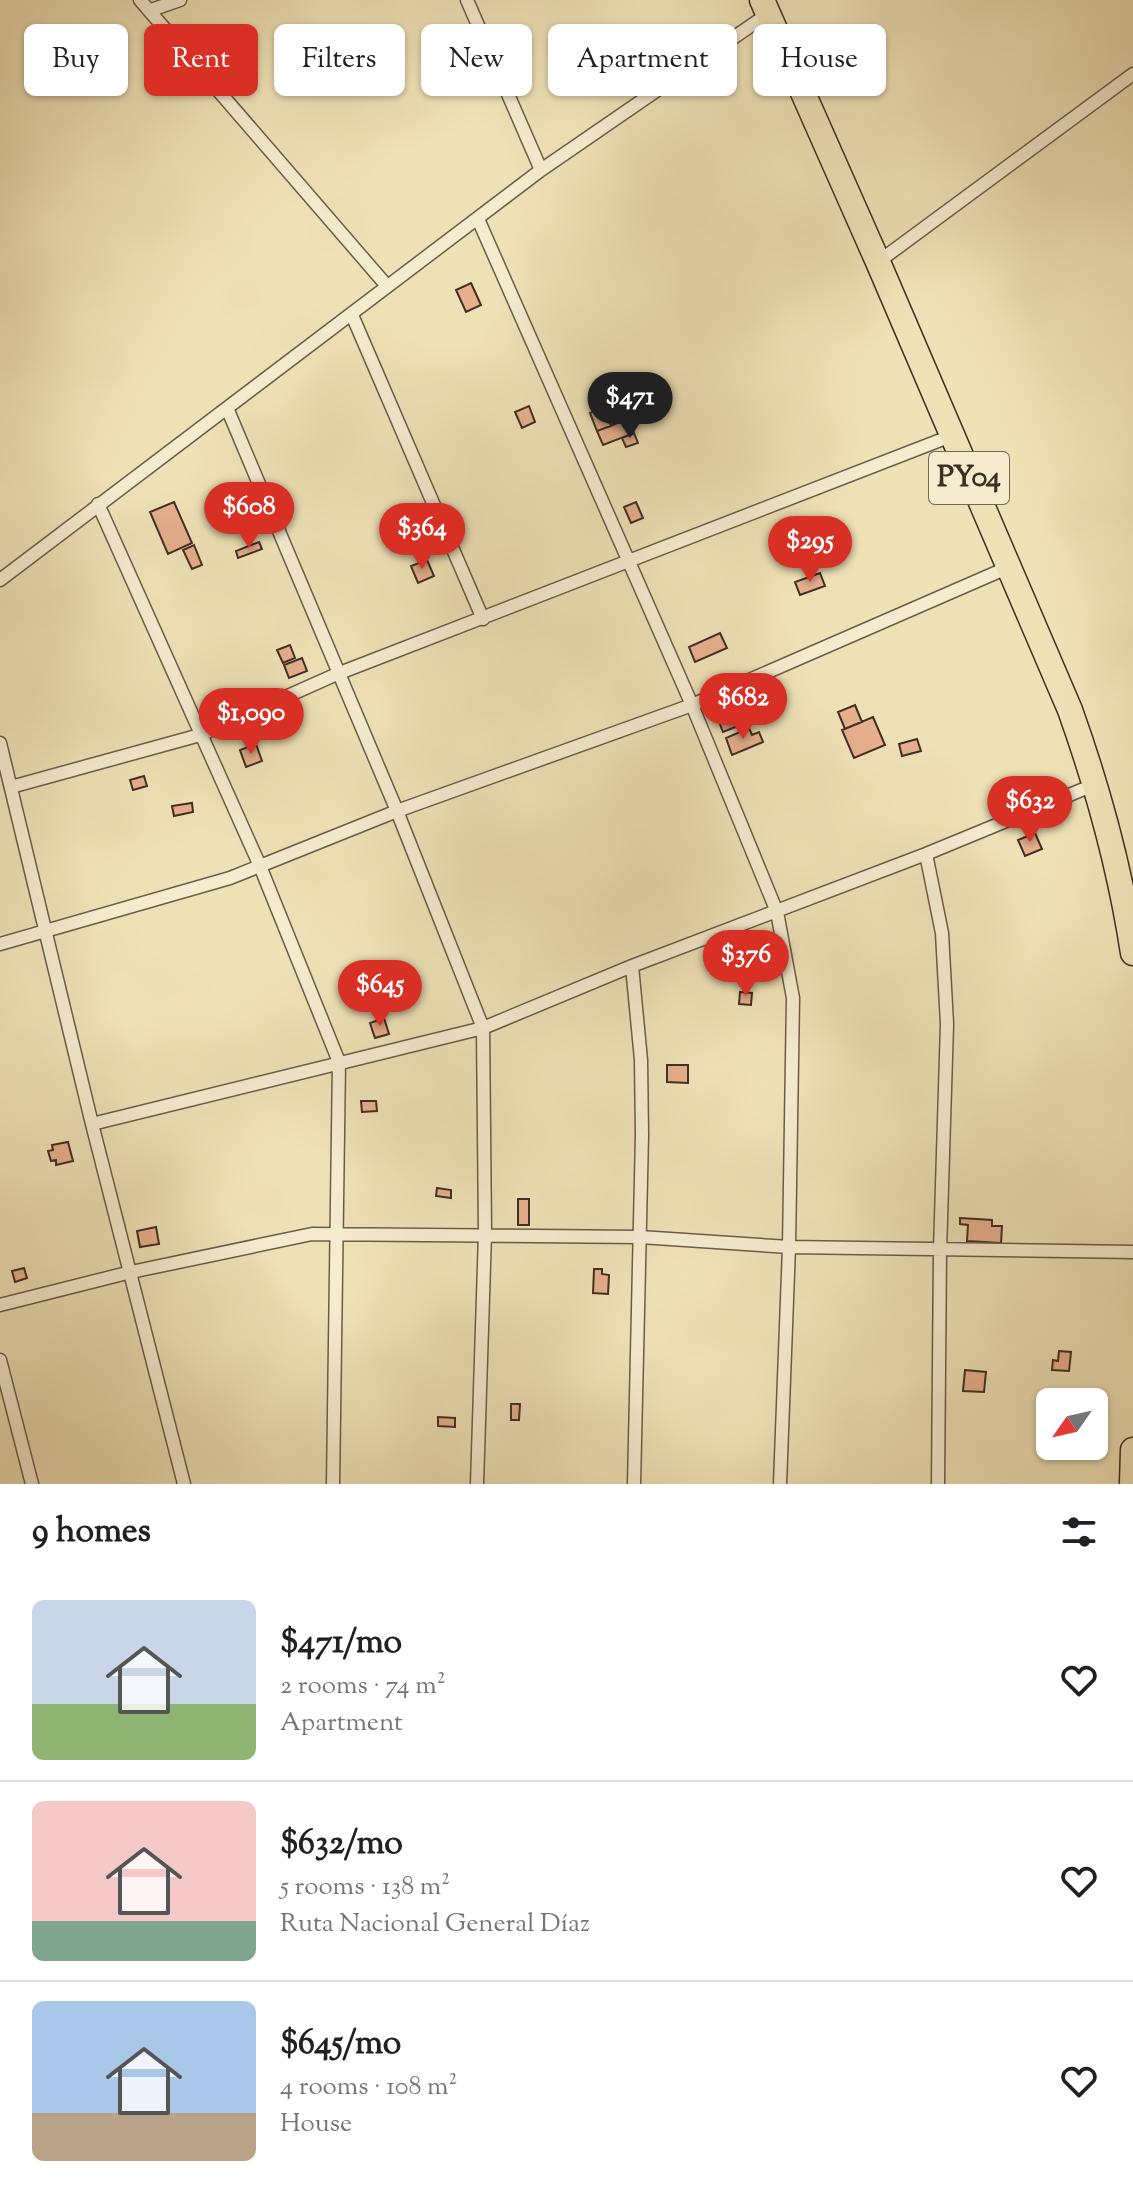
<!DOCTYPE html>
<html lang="en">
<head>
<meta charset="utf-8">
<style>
	body { margin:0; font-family:"Sorts Mill Goudy",serif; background:#f2f2f2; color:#202124; height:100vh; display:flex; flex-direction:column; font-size:30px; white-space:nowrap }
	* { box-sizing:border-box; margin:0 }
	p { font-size:26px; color:#757577 }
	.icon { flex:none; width:44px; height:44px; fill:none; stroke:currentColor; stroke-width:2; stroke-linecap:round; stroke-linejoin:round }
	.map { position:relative; height:1484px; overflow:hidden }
	.sheet { display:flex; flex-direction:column; background:#fff; flex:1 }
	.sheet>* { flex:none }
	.guide { position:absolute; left:24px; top:24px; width:1086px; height:72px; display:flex; gap:16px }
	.needle { width:52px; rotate:236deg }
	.tools { position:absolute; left:1036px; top:1388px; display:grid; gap:16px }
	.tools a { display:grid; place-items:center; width:72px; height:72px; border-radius:12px; background:#fff; box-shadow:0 2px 6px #0004; font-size:40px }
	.price { position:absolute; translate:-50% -68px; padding:0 18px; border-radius:28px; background:#d93025; color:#fff; font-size:26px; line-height:52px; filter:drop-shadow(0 2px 4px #0008) }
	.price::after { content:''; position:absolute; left:50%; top:48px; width:24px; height:18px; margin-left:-12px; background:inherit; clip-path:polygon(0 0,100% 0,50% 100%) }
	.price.current { background:#222; color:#fff }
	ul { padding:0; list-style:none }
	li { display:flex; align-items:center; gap:24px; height:200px; padding:0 32px }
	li+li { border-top:2px solid #e0e0e0 }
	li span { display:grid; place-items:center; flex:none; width:224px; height:160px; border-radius:12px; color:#555 }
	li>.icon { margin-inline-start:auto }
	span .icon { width:96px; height:96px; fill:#fffc; stroke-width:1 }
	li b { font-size:34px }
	h2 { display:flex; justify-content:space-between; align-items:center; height:96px; padding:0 32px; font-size:34px }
	.chip { padding:0 28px; border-radius:12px; background:#fff; box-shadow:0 2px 6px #0004; font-size:28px; line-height:72px }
	.chip.current { background:#d93025; color:#fff }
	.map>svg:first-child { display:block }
	.building { fill:#e7af8d; stroke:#3f2f23; stroke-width:2 }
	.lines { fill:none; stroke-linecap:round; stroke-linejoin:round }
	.street-casing { stroke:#6b5c48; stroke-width:15 }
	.highway-casing { stroke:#3f2f23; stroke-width:27 }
	.street { stroke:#f5ecd0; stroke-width:12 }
	.highway { stroke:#efe1b6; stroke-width:24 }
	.labels { text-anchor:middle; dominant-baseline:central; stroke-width:6; stroke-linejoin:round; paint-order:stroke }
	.shield { fill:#f5ecd0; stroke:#766857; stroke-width:2 }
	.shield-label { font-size:30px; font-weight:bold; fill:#3f2f23 }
</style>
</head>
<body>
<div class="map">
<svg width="1133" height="1484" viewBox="0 0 1133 1484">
	<rect width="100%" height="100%" fill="#efe1b6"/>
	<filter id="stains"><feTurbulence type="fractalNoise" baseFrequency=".0025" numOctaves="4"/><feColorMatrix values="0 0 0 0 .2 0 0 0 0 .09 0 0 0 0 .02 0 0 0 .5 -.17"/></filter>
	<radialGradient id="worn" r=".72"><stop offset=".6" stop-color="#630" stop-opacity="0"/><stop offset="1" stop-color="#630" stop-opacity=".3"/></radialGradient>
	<!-- building -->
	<path class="building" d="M471,283L481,305L466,312L456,290Z
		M529,406L535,422L522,428L515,412Z
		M603,408L611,426L597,431L590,413Z
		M628,419L634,433L603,445L597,431Z
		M634,433L638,443L626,447L622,438Z
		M174,502L192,543L168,554L150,512Z
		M636,502L643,518L631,523L624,507Z
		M259,542L262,549L238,558L236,551Z
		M194,545L202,565L192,569L183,550Z
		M427,560L434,576L418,583L411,566Z
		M820,573L825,586L800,595L795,582Z
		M720,633L727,648L695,662L689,647Z
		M290,645L295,658L283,663L277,650Z
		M302,658L307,671L289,678L284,665Z
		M855,705L862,722L845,729L838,712Z
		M741,707L748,722L723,732L717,717Z
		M873,717L885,745L854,758L842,730Z
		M749,728L752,735L759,732L763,742L732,755L726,738Z
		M917,739L921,751L902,756L899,744Z
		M256,744L262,761L246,767L240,750Z
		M144,776L147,786L133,790L130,780Z
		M192,803L193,812L174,816L172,806Z
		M1035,833L1042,849L1025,856L1018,840Z
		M740,992L752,993L751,1005L739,1004Z
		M384,1018L389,1034L375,1038L370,1023Z
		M667,1065H688V1083L667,1082Z
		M361,1101H376L377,1111L362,1112Z
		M68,1142L73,1161L56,1165V1160L51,1161L48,1151L53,1150L52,1145Z
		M437,1188L451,1190V1198L436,1196Z
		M518,1199H529V1225H518Z
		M960,1218L992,1220V1226H1002L1001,1243L967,1241L968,1225L960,1224Z
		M156,1227L159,1244L140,1247L137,1231Z
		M24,1268L27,1278L15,1282L12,1271Z
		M594,1269H602V1274L609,1275L608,1294L593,1293Z
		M1059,1351L1071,1352L1069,1371L1052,1370L1053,1360L1058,1361Z
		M965,1370L986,1372L984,1392L963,1391Z
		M511,1404H520L519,1420H511Z
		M438,1417L455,1418V1427L438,1426Z"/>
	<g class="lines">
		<defs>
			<path id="street" d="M140,0L387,286
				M467,0L541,170
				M151,10L180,0
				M478,219L692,705L777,912L793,998L789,1247L780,1484
				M878,262L1133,74
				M352,315L483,619
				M227,408L397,811L483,1028L485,1234L477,1484
				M98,504L260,866L339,1062L333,1484
				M0,580L541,170L768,14
				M0,743L92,1124L184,1484
				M11,787L200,735L337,674L951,436
				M926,854L942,933L947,1024L940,1251L938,1484
				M0,944L230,878L397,811L692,705L1009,567
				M632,966L641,1060L642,1135L634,1484
				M92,1124L483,1028L632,966L926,854L1096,784
				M0,1305L131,1272L312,1234L640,1237L789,1247L1133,1252
				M0,1360L32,1484"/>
			<path id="highway" d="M762,0L878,262L1070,710C1099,791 1120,868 1133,953
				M1132,1484L1133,1450"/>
		</defs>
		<!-- street casing -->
		<use href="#street" class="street-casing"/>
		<!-- highway casing -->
		<use href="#highway" class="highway-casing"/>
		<!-- street -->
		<use href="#street" class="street"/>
		<!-- highway -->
		<use href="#highway" class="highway"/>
	</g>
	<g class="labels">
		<!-- shield labels -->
		<rect class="shield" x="929" y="452" width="80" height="52" rx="6"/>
		<g class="shield-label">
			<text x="969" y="478">PY04</text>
		</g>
	</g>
	<rect width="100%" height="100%" filter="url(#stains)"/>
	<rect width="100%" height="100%" fill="url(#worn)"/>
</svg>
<div class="tools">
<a><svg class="needle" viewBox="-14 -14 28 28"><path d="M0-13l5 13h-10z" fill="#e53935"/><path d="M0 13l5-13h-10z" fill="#757577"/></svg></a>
</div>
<b class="price current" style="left:630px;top:440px">$471</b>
<b class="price" style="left:249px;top:550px">$608</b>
<b class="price" style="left:422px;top:571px">$364</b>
<b class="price" style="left:810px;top:584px">$295</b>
<b class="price" style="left:743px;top:741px">$682</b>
<b class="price" style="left:251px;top:756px">$1,090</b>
<b class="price" style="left:1030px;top:844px">$632</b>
<b class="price" style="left:746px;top:998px">$376</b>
<b class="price" style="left:380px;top:1028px">$645</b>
<div class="guide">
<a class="chip">Buy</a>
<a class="chip current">Rent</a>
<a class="chip">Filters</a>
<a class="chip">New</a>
<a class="chip">Apartment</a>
<a class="chip">House</a>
</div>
</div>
<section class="sheet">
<h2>9 homes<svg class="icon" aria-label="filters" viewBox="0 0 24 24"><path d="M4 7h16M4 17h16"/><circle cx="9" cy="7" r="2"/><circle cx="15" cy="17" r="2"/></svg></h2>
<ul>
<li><span style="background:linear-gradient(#c9d6e8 65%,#8fb573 0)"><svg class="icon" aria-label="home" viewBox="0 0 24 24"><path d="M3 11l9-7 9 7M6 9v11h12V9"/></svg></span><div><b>$471/mo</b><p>2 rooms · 74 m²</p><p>Apartment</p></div><svg class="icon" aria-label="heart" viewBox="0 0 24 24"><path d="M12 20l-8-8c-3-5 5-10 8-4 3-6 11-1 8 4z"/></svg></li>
<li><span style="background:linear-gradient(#f6c9c9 75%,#7fa58c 0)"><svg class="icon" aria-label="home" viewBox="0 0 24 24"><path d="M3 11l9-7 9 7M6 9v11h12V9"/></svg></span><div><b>$632/mo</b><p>5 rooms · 138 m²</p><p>Ruta Nacional General Díaz</p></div><svg class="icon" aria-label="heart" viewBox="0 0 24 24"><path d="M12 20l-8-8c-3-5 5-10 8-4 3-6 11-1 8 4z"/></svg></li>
<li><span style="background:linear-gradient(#a9c7e8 70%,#b9a48a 0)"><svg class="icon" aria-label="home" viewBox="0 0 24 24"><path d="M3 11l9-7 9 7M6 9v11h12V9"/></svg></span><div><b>$645/mo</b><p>4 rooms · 108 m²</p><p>House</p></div><svg class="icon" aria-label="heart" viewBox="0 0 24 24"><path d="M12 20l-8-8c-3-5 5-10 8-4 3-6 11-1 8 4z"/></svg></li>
</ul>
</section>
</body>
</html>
